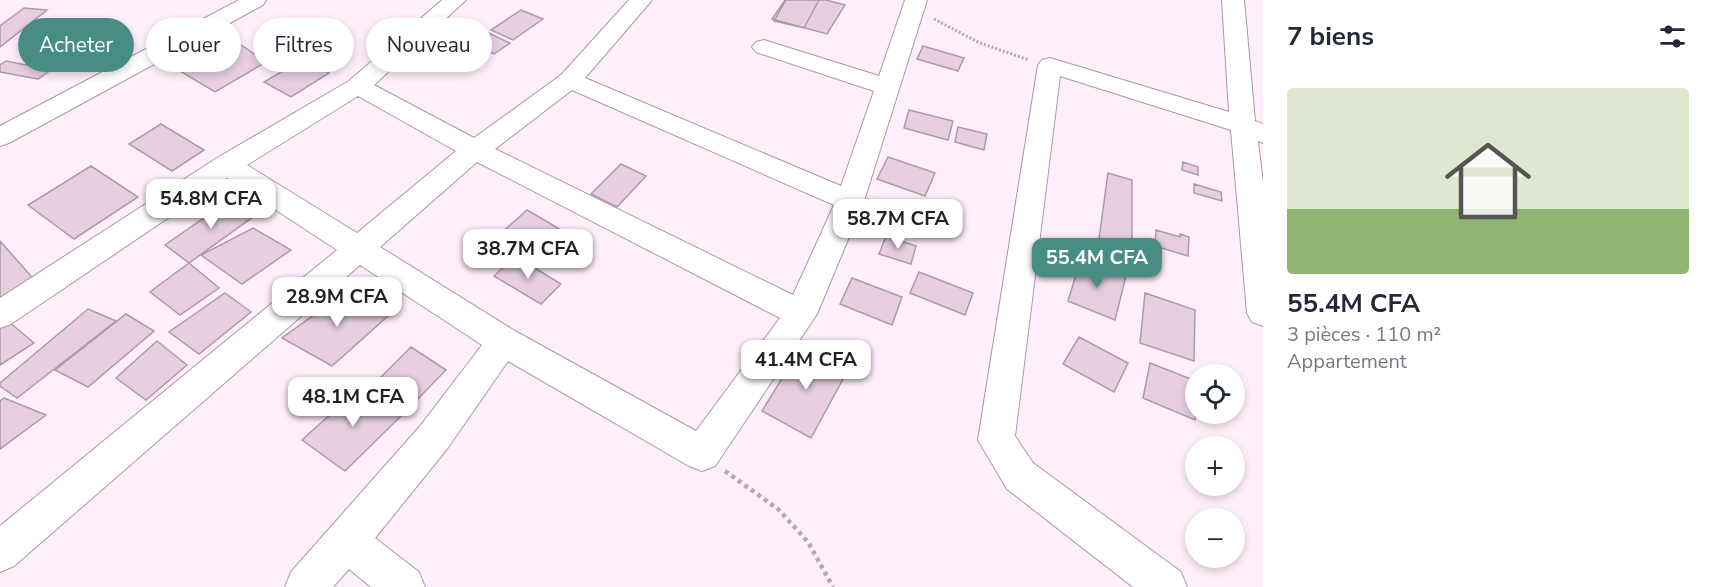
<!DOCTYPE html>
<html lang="fr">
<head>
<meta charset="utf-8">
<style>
	body { margin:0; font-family:"Nunito Sans",sans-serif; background:#f2f2f3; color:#1f2937; height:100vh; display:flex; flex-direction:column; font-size:22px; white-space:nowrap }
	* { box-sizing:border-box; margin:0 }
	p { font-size:20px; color:#747a83 }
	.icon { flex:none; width:33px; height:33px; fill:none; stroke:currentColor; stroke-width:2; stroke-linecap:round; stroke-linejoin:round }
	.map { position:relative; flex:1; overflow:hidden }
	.sheet { display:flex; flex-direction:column; background:#fff; width:450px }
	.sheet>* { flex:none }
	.hud { position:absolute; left:18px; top:18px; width:570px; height:54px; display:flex; gap:12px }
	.fabs { position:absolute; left:1185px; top:364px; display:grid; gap:12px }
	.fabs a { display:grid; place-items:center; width:60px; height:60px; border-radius:50%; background:#fff; box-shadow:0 3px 9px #0003; font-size:30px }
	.price { position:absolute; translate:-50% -51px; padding:0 14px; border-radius:12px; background:#fff; color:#222; font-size:20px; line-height:39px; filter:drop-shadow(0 2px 3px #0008) }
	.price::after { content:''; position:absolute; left:50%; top:36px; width:18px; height:14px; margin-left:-9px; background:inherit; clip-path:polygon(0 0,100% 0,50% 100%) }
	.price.on { background:#478d84; color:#fff }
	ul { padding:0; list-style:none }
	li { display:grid; align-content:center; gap:12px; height:318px; padding:0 24px }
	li+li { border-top:2px solid #e0e1e3 }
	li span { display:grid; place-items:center; height:186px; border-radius:6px; color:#555 }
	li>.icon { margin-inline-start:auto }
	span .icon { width:108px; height:108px; fill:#fffc; stroke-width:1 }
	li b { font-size:26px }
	h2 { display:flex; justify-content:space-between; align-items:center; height:72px; padding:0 24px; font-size:26px }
	.chip { padding:0 21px; border-radius:27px; background:#fff; box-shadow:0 3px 9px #0003; font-size:21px; line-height:54px }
	.chip.on { background:#478d84; color:#fff }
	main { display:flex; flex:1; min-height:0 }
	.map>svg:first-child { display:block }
	.building { fill:#e7cfe1; stroke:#af99a9; stroke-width:1.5 }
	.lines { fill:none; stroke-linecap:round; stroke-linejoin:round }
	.minor-casing { stroke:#ad97a7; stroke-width:2 }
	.path-far1 { stroke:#b5a8b2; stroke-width:3; stroke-dasharray:2 2; stroke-linecap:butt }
	.path { stroke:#b5a8b2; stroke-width:4.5; stroke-dasharray:4 4; stroke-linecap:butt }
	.minor { fill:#fff; fill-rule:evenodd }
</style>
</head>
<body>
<main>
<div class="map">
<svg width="1263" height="587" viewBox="0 0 1263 587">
	<rect width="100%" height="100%" fill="#feeffa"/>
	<!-- building -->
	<path class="building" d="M785,0H826L845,5L827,34L772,19Z
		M786,0H819L804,28L774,21Z
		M24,8L47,10L0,47V26Z
		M521,10L543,19L513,40L491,30Z
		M480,29L510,43L494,54L464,40Z
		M228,36L266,62L215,92L175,68Z
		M923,46L964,58L958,71L917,59Z
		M306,49L327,60L315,66L329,73L291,97L264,82L288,68L281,64Z
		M6,61L51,70L38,79L0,72V65Z
		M909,110L953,121L948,140L904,128Z
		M161,124L204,150L172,171L129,144Z
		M958,127L987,134L984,150L955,142Z
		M888,157L935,173L925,196L877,179Z
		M1183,162L1198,167V175L1182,170Z
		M621,164L646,176L617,207L591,194Z
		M91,166L138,197L74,239L28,205Z
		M1108,173L1132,180V250L1099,239Z
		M1194,184L1221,192L1222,201L1194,193Z
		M234,197L257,214L189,263L165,245Z
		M527,210L580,241L553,266L500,234Z
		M253,228L291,250L242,284L201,255Z
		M1156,230L1180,237V234L1189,237L1188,256L1155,246Z
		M886,236L916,246L911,264L879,254Z
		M0,241L38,284L0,306Z
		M515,256L561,284L541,304L494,276Z
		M1081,258L1126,276L1115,320L1068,301Z
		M189,263L219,288L180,315L150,292Z
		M919,272L973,293L965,315L910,293Z
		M852,278L902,297L892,325L840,304Z
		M350,289L388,316L332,366L282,338Z
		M225,293L251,312L199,354L169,332Z
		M1145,293L1195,310L1194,361L1140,343Z
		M88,309L116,321L17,398L0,386V383Z
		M126,314L154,331L88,387L55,370Z
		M8,321L34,343L0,365V326Z
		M1079,337L1128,363L1114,392L1063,364Z
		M157,341L187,365L146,400L116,378Z
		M803,344L849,368L811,438L762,411Z
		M411,347L446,370L405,412L367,391Z
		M1150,363L1196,381L1195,420L1143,398Z
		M361,387L405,412L345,471L302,440Z
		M4,398L46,415L0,449V401Z"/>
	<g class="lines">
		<defs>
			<path id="minor" d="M239,0H266L263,5L9,143L0,146V126Z
				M442,0H466L374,85L474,138L561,75L629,0H652L585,78L841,186L874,91L756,52L752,47L756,42L764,40L879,76L905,0H927L864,201L817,314L715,466L702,471L689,466L508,361L447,449L375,538L419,572L425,587H371L349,569L333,587H285L291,572L421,425L482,345L360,265L14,566L0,572V526L337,250L227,178L11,324L0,328V298L217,158L349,81ZM572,90L834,205L793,295L495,149ZM358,96L456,151L357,233L247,165ZM477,162L780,318L696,431L515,331L380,247Z
				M1222,0H1244L1255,121L1263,124V143L1258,141L1263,183V326L1252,322L1247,313L1231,130L1060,76L1015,436L1033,463L1181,572L1187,587H1133L1007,489L978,440L1038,65L1042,60L1050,58L1229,112Z"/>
		</defs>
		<!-- minor casing -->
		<use href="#minor" class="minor-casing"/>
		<!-- path-far1 -->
		<path class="path-far1" d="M934,19L980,43L1029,60"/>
		<!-- path -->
		<path class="path" d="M725,471L778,509L808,542L833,587"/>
		<!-- minor -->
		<use href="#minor" class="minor"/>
	</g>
</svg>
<div class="fabs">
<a><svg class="icon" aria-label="locate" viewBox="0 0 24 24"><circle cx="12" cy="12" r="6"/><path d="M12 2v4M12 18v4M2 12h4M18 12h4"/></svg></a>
<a>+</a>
<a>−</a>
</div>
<b class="price" style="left:211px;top:230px">54.8M CFA</b>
<b class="price" style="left:898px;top:250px">58.7M CFA</b>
<b class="price" style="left:528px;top:280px">38.7M CFA</b>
<b class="price on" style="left:1097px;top:289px">55.4M CFA</b>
<b class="price" style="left:337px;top:328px">28.9M CFA</b>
<b class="price" style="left:806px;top:391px">41.4M CFA</b>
<b class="price" style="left:353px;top:428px">48.1M CFA</b>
<div class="hud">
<a class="chip on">Acheter</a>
<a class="chip">Louer</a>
<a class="chip">Filtres</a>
<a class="chip">Nouveau</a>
</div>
</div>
<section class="sheet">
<h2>7 biens<svg class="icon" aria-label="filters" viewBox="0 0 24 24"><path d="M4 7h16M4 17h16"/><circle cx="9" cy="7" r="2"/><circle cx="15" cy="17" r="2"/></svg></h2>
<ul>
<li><span style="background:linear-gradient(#dfe7d0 65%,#8fb573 0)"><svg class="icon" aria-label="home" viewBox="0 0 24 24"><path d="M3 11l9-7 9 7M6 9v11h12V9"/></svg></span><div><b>55.4M CFA</b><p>3 pièces · 110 m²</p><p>Appartement</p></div></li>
</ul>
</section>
</main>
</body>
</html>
